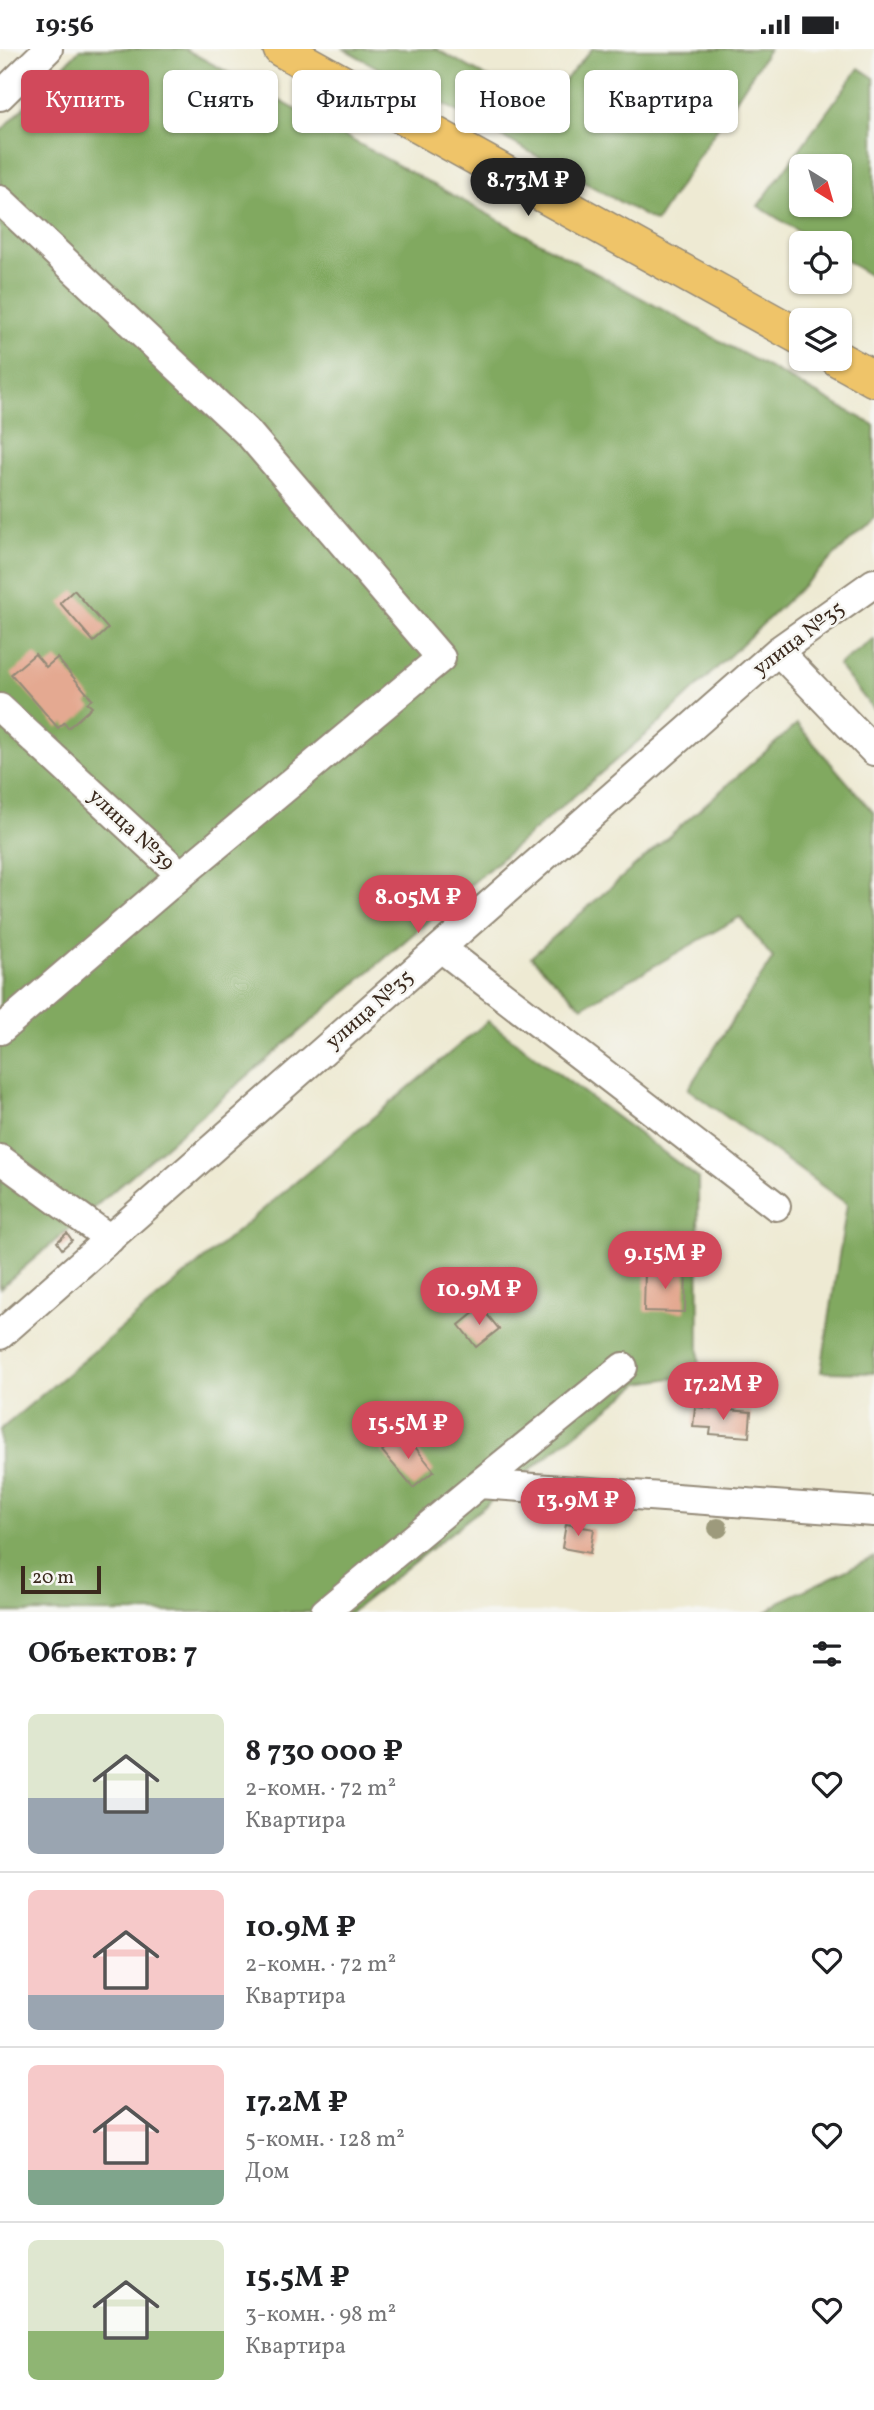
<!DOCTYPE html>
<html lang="ru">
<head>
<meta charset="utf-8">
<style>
	body { margin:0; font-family:Vollkorn,serif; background:#f6f6f6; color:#202124; height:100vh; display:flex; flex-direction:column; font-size:26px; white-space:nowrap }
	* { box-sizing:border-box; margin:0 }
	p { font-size:23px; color:#757577 }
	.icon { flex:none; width:38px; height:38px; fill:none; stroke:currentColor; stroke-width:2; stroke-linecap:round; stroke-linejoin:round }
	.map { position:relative; height:1563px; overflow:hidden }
	.details { display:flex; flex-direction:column; background:#fff; flex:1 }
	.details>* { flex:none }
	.guide { position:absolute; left:21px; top:21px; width:833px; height:63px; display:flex; gap:14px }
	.needle { width:46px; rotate:143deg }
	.tools { position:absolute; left:789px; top:105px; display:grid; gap:14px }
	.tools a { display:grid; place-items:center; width:63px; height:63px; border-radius:10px; background:#fff; box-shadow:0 2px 5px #0004; font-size:35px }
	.scale { position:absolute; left:21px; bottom:18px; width:80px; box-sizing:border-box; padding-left:7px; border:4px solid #3b2a1e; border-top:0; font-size:19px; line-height:24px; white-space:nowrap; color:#3b2a1e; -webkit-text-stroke:5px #f6f6f2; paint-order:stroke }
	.price { position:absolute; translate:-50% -60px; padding:0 16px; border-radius:24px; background:#d1495b; color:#fff; font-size:23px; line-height:46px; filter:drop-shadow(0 2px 4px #0008) }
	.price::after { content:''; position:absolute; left:50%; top:42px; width:21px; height:16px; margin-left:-10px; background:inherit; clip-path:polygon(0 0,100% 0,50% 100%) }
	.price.current { background:#222; color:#fff }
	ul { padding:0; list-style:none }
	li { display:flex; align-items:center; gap:21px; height:175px; padding:0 28px }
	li+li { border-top:2px solid #e0e0e0 }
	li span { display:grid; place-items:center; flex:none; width:196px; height:140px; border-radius:10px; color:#555 }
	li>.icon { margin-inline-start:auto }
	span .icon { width:84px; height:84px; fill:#fffc; stroke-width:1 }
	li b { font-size:30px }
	h2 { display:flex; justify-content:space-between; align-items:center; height:84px; padding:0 28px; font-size:30px }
	.tag { padding:0 24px; border-radius:10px; background:#fff; box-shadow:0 2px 5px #0004; font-size:24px; line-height:63px }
	.tag.current { background:#d1495b; color:#fff }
	.status { display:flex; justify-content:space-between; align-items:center; height:49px; padding:0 35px; background:#fff; direction:ltr }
	.status svg { height:19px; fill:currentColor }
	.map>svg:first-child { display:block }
	.forest { fill:#81a960; stroke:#5e6a3f; stroke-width:2; fill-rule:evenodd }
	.building { fill:#e4a991 }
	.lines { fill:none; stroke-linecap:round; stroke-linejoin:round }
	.minor-casing { stroke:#948a78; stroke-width:32 }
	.major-casing { stroke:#948a78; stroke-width:38 }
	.minor { stroke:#fff; stroke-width:28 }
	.major { stroke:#efc469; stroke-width:35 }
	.tree { fill:#9d9a7c }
	.labels { text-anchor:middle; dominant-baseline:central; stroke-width:5; stroke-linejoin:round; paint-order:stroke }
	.street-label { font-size:21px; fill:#3b2a1e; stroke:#f6f6f2 }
</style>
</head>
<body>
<div class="status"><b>19:56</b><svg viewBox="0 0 49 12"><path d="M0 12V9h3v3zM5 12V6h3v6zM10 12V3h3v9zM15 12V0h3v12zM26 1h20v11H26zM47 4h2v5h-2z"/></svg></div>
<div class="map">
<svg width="874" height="1563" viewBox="0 0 874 1563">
	<rect width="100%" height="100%" fill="#f6f6f2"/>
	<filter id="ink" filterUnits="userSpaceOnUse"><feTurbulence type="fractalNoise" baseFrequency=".0143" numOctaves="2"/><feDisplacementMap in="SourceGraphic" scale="14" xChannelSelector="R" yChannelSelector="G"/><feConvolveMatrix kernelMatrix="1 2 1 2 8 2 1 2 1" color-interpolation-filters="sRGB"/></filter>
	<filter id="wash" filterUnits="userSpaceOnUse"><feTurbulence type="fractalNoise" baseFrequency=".00686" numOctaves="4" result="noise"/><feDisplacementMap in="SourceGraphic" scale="28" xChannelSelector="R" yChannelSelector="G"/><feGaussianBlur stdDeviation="1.57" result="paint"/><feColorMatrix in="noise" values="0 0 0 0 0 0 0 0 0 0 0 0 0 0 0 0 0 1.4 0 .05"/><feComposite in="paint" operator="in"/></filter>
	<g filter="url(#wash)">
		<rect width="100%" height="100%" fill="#eeead3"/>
		<!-- forest -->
		<path class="forest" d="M80,0H185L874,376V469L657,676L0,1239V83Z
			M344,0H436L542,58L592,0H769L656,173Z
			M859,19L874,29V229L840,208V194H817L758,157ZM802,117H840V156H802Z
			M874,590V661L838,616Z
			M797,675L874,764V1324L821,1323L847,1155L688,1040L773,909L740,868L582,958L531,908Z
			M488,972L698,1129L699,1325L640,1334L351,1563H0V1381Z
			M874,1508V1563H767L781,1552Z"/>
		<g id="blocks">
			<!-- building -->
			<path class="building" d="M74,541L108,580L94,593L60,554Z
				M35,605L46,618L57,609L92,650L87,654L92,658L68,679L64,674L58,679L11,625Z
				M67,1184L72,1191L62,1200L57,1193Z
				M645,1221H686L685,1263L644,1262Z
				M481,1258L499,1280L476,1298L459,1276Z
				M695,1358L751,1363L749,1388L710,1385L711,1379L693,1378Z
				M404,1384L434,1422L413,1439L382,1402Z
				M566,1475L594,1480L590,1504L562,1499Z"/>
		</g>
	</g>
	<g filter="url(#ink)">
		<use href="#blocks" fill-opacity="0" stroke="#948a78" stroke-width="2"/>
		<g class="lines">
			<defs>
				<path id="minor" d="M0,47L48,0
					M0,151L250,386L441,609L181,826
					M778,602L874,702
					M0,659L181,826L0,981
					M441,899L776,1157
					M0,1110L110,1190
					M0,1286L778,602L874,534
					M623,1318L479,1435L874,1463
					M325,1563L479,1435"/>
				<path id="major" d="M281,0L802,289
					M838,310L874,330"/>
			</defs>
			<!-- minor casing -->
			<use href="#minor" class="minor-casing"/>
			<!-- major casing -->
			<use href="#major" class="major-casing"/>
			<!-- minor -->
			<use href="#minor" class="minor"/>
			<!-- major -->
			<use href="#major" class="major"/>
		</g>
		<!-- trees -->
		<circle class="tree" cx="718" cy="1479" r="10"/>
	</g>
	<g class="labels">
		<!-- street labels -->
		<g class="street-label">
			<text transform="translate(799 590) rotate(-37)">улица №35</text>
			<text transform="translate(131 781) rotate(43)">улица №39</text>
			<text transform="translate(370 961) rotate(-41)">улица №35</text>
		</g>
	</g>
</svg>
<div class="tools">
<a><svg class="needle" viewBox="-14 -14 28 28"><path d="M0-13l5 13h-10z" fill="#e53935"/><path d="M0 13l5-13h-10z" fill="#757577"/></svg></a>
<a><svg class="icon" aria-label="locate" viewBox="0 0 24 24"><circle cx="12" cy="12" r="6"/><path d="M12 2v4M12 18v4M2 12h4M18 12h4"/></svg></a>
<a><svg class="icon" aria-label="layers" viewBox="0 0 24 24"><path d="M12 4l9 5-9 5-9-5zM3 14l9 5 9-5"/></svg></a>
</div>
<div class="scale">20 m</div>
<b class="price current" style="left:528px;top:169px">8.73M ₽</b>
<b class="price" style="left:418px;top:886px">8.05M ₽</b>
<b class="price" style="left:665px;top:1242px">9.15M ₽</b>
<b class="price" style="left:479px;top:1278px">10.9M ₽</b>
<b class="price" style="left:723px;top:1373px">17.2M ₽</b>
<b class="price" style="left:408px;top:1412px">15.5M ₽</b>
<b class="price" style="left:578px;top:1489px">13.9M ₽</b>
<div class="guide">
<a class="tag current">Купить</a>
<a class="tag">Снять</a>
<a class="tag">Фильтры</a>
<a class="tag">Новое</a>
<a class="tag">Квартира</a>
</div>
</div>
<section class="details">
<h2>Объектов: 7<svg class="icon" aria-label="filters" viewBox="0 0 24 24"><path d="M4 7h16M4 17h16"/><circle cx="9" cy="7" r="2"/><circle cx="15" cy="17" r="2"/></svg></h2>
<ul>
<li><span style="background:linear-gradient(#dfe7d0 60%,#9aa5b1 0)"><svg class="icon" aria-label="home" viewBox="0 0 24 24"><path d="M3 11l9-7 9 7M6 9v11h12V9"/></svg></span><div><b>8 730 000 ₽</b><p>2-комн. · 72 m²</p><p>Квартира</p></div><svg class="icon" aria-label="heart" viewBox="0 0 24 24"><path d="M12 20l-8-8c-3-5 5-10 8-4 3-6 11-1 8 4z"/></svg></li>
<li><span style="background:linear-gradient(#f6c9c9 75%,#9aa5b1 0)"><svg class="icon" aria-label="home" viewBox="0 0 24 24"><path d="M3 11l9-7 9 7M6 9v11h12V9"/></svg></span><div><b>10.9M ₽</b><p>2-комн. · 72 m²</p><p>Квартира</p></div><svg class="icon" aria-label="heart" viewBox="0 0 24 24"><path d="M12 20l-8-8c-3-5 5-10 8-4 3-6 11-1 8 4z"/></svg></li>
<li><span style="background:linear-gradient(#f6c9c9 75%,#7fa58c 0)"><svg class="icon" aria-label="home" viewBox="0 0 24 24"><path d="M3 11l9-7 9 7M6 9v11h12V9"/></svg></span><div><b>17.2M ₽</b><p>5-комн. · 128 m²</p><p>Дом</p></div><svg class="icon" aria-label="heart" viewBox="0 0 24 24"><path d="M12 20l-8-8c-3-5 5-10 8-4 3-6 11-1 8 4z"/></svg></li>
<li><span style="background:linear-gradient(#dfe7d0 65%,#8fb573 0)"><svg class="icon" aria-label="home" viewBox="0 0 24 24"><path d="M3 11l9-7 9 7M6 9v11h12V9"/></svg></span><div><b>15.5M ₽</b><p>3-комн. · 98 m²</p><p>Квартира</p></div><svg class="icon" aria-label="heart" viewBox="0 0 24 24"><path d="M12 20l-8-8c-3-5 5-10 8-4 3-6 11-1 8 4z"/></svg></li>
</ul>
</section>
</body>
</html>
